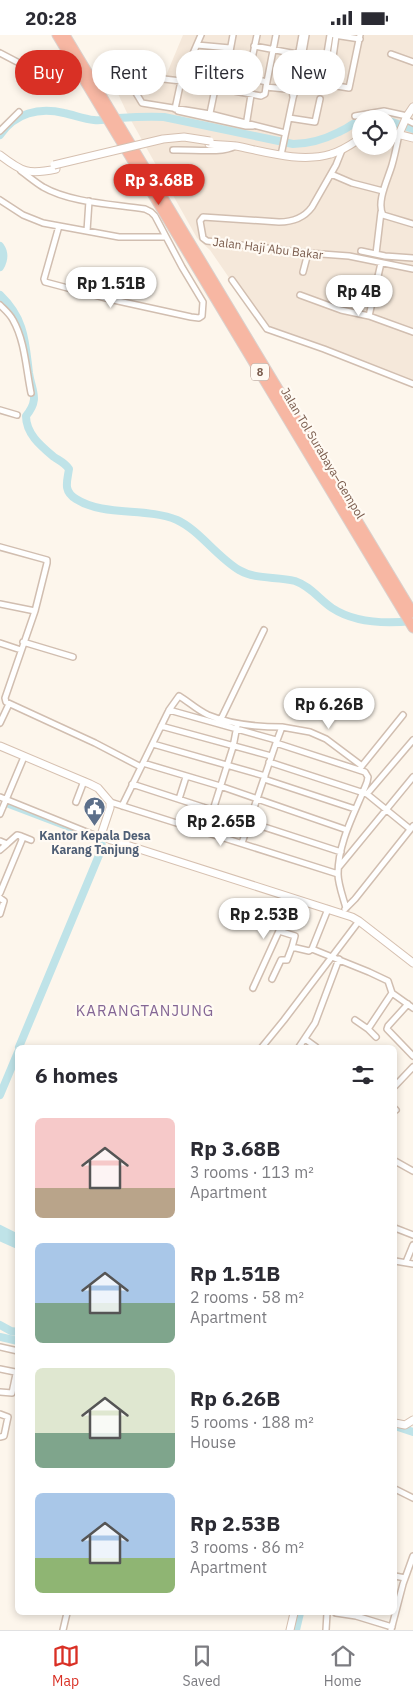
<!DOCTYPE html>
<html lang="en">
<head>
<meta charset="utf-8">
<style>
	body { margin:0; font-family:"IBM Plex Sans",sans-serif; background:#f7f7f7; color:#2b2b33; height:100vh; display:flex; flex-direction:column; font-size:19px; white-space:nowrap }
	* { box-sizing:border-box; margin:0 }
	p { font-size:16px; color:#7c7c81 }
	.icon { flex:none; width:28px; height:28px; fill:none; stroke:currentColor; stroke-width:2; stroke-linecap:round; stroke-linejoin:round }
	.map { position:relative; flex:1; overflow:hidden }
	.sheet { position:absolute; left:15px; top:1010px; width:382px; height:570px; display:flex; flex-direction:column; background:#fff; border-radius:8px; box-shadow:0 2px 8px #0003 }
	.sheet>* { flex:none }
	.banner { position:absolute; left:15px; top:15px; width:384px; height:45px; display:flex; gap:10px }
	.buttons { position:absolute; left:352px; top:75px; display:grid; gap:10px }
	.buttons a { display:grid; place-items:center; width:45px; height:45px; border-radius:50%; background:#fff; box-shadow:0 2px 8px #0003; font-size:25px }
	.price { position:absolute; translate:-50% -42px; padding:0 11px; border-radius:18px; background:#fff; color:#222; font-size:16px; line-height:32px; filter:drop-shadow(0 1px 2px #0008) }
	.price::after { content:''; position:absolute; left:50%; top:30px; width:15px; height:11px; margin-left:-8px; background:inherit; clip-path:polygon(0 0,100% 0,50% 100%) }
	.price.selected { background:#d93025; color:#fff }
	ul { padding:0; list-style:none }
	li { display:flex; align-items:center; gap:15px; height:125px; padding:0 20px }
	li span { display:grid; place-items:center; flex:none; width:140px; height:100px; border-radius:8px; color:#555 }
	li>.icon { margin-inline-start:auto }
	span .icon { width:60px; height:60px; fill:#fffc; stroke-width:1 }
	li b { font-size:21px }
	h2 { display:flex; justify-content:space-between; align-items:center; height:60px; padding:0 20px; font-size:21px }
	.chip { padding:0 18px; border-radius:22px; background:#fff; box-shadow:0 2px 8px #0003; font-size:18px; line-height:45px }
	.chip.selected { background:#d93025; color:#fff }
	.status { display:flex; justify-content:space-between; align-items:center; height:35px; padding:0 25px; background:#fff; direction:ltr }
	.status svg { height:14px; fill:currentColor }
	.dock { display:flex; justify-content:space-around; align-items:center; height:70px; border-top:1px solid #e1e1e2; background:#fff; font-size:14px; color:#7c7c81 }
	.dock a { display:grid; justify-items:center; gap:2px }
	.dock .selected { color:#d93025 }
	.map>svg:first-child { display:block }
	.residential { fill:#f5e8da; fill-rule:evenodd }
	.lines { fill:none; stroke-linecap:round; stroke-linejoin:round }
	.river { stroke:#bfe3e8; stroke-width:8 }
	.street-casing { stroke:#d1beb0; stroke-width:8 }
	.secondary-casing { stroke:#d6c0b0; stroke-width:9 }
	.highway-casing { stroke:#dad1cd; stroke-width:11 }
	.street { stroke:#fff; stroke-width:5 }
	.secondary { stroke:#fff; stroke-width:7 }
	.highway { stroke:#f7b7a3; stroke-width:9 }
	.secondary-bridge-casing { stroke:#d6c0b0; stroke-width:9; stroke-linecap:butt }
	.secondary-bridge { stroke:#fff; stroke-width:7 }
	.labels { text-anchor:middle; dominant-baseline:central; stroke-width:4.5; stroke-linejoin:round; paint-order:stroke }
	.shield { fill:#fffaf3; stroke:#a28b7f; stroke-width:1 }
	.shield-label { font-size:11px; font-weight:bold; fill:#7a5c4d }
	.street-label { font-size:12px; fill:#7a5c4d; stroke:#fffaf3 }
	.service-label { font-size:12px; font-weight:bold; fill:#4e5e75; stroke:#fffaf3 }
	.quarter-label { font-size:15px; letter-spacing:1px; fill:#846695; stroke:#fffaf3 }
</style>
</head>
<body>
<div class="status"><b>20:28</b><svg viewBox="0 0 49 12"><path d="M0 12V9h3v3zM5 12V6h3v6zM10 12V3h3v9zM15 12V0h3v12zM26 1h20v11H26zM47 4h2v5h-2z"/></svg></div>
<div class="map">
<svg width="413" height="1595" viewBox="0 0 413 1595">
	<rect width="100%" height="100%" fill="#fdf6ec"/>
	<!-- residential -->
	<path class="residential" d="M183,0H413V351L328,316L265,295L210,215L197,203L128,80L104,29L165,43ZM361,84H389V111H361Z"/>
	<g class="lines">
		<!-- river -->
		<path class="river" d="M389,86L413,94
			M0,100C15,78 39,72 64,78C74,80 84,84 94,85C102,86 110,84 118,83C133,82 148,81 164,82L293,109C309,109 325,104 339,97C356,90 353,83 374,84
			M0,211C5,218 4,225 0,232
			M0,260C25,284 25,306 29,338C32,357 40,364 26,381C26,399 41,411 54,422C60,426 65,428 69,434C67,447 63,456 76,464C104,482 146,472 177,485C199,495 217,522 239,535C256,545 276,541 295,546C310,551 319,564 332,573C355,588 386,589 413,586
			M9,769L101,804L102,813L19,1012
			M0,1060L18,1017
			M0,1194L18,1203
			M0,1202L18,1210
			M0,1290L11,1296L18,1297
			M0,1302L18,1306
			M395,1391L413,1397
			M296,1595L300,1578"/>
		<defs>
			<path id="street" d="M276,0L266,52L265,59L261,61L181,46L129,40L127,43L142,68L210,79L285,98
				M334,0L360,4
				M197,10L230,13
				M254,11L302,20
				M0,18L63,51
				M391,19L413,27
				M189,30L267,47
				M226,38L233,0
				M248,43L257,0
				M294,44L349,53L360,0
				M322,49L330,0
				M329,50L336,1
				M266,52L295,55
				M293,62L292,55L302,0
				M175,74L181,46L201,0
				M178,76L246,91H253
				M355,81L384,76L407,81
				M209,83L215,54
				M289,83L315,87L320,64
				M405,84L413,88
				M246,91L251,60
				M0,96L19,77
				M399,99C397,109 395,120 392,130C388,144 376,167 383,180L413,189
				M173,115C190,114 222,119 235,111
				M342,115L336,130L312,172C304,183 292,187 279,187L203,182L200,186L203,203L207,206L308,218L349,221L413,234
				M281,120L293,63L298,45L306,0
				M21,136C28,141 35,147 43,152C71,168 113,169 145,174L151,177L155,181L182,232L203,267L202,281L199,283L191,282L109,264L45,247L44,244L59,191
				M331,139L352,148L383,156
				M0,165L23,180L43,188L119,202H166
				M87,196L89,166
				M361,216L385,221L413,223
				M376,219L381,177
				M381,228L369,281L413,297
				M303,237L308,218
				M232,245L267,294L324,314L413,349
				M300,260L341,275L369,281
				M0,270C5,275 10,279 13,285C25,306 26,334 31,358
				M0,375L17,380
				M0,512L47,525V528L35,576
				M0,569L35,576L5,663L6,667L95,708L141,732
				M23,607L73,622
				M0,608L21,615
				M169,675L179,661C189,667 197,675 208,680C232,690 257,692 282,692L276,708
				M221,684L264,595
				M0,688L9,669
				M161,691L271,721
				M282,692L310,697L326,704L362,731
				M153,709L265,741
				M269,727L367,759L410,794
				M143,728L220,751L347,795
				M361,732L403,680
				M264,744L355,774
				M132,749L341,817
				M367,759L413,705
				M0,762L94,800H101
				M179,764L186,742
				M76,767L84,746
				M110,767L338,839
				M122,771L169,675L276,705
				M213,775L233,712L237,691
				M0,779L24,722
				M196,794L203,772
				M21,801L31,805
				M0,806L7,809L0,815
				M242,808L276,708L365,737L368,742L367,747C356,776 338,806 338,839C338,849 343,862 346,873
				M339,832L413,742
				M0,858L22,805L21,801L17,800L7,809
				M0,863L4,866L0,879
				M345,874L355,864L413,791
				M279,896L295,901L292,912L309,916L312,914L369,937L388,946L392,958L413,973
				M312,914L328,874
				M272,944L281,925H287L292,912
				M253,953L279,896L291,863
				M408,969L388,991L387,994L413,1021
				M355,985L368,994L376,1002
				M368,994L392,958
				M305,1004L316,1012
				M262,1012L284,985L359,886
				M299,1012L315,988L339,924
				M395,1051L413,1032
				M395,1074L396,1075
				M395,1126L413,1136
				M395,1193L413,1200
				M395,1226L413,1229
				M406,1227L413,1210
				M0,1312L18,1316
				M0,1334L15,1337L16,1339L12,1358L0,1357
				M0,1379L8,1382L4,1401L0,1402
				M395,1454L413,1463
				M395,1541L405,1543
				M336,1578L356,1581L392,1592
				M63,1595L67,1578
				M326,1595L327,1578
				M391,1595L403,1549L413,1521"/>
			<path id="secondary" d="M389,97L413,103
				M399,99L407,81L413,72
				M209,109C218,110 227,110 236,111C266,117 301,128 331,119C342,116 352,109 361,103
				M0,120C22,137 28,140 56,134
				M0,711L90,749L98,753L110,767V773L101,800L111,805L352,882L359,886L413,928
				M395,1388L405,1390L413,1385
				M290,1595L294,1578"/>
			<path id="highway" d="M57,0L413,593
				M65,0L413,578"/>
		</defs>
		<!-- street casing -->
		<use href="#street" class="street-casing"/>
		<!-- secondary casing -->
		<use href="#secondary" class="secondary-casing"/>
		<!-- highway casing -->
		<use href="#highway" class="highway-casing"/>
		<!-- street -->
		<use href="#street" class="street"/>
		<!-- secondary -->
		<use href="#secondary" class="secondary"/>
		<!-- highway -->
		<use href="#highway" class="highway"/>
		<defs>
			<path id="secondary-bridge" d="M54,130L163,104L184,102L210,106"/>
		</defs>
		<!-- secondary-bridge casing -->
		<use href="#secondary-bridge" class="secondary-bridge-casing"/>
		<!-- secondary-bridge -->
		<use href="#secondary-bridge" class="secondary-bridge"/>
	</g>
	<!-- icons -->
	<defs>
		<symbol id="civic-pin" viewBox="-11 -11 22 30"><path d="M0 17L-7.5 6A9.5 9.5 0 1 1 7.5 6Z" fill="#5c6f8a" stroke="#fffaf3"/><path d="M-.6-6.5H3V-4.5H.6V-3L4-1V1h2V6H-6V1h2V-1L-.6-3ZM-1.2 2.5V6h2.4V2.5Z" fill="#fff"/></symbol>
	</defs>
	<g fill-rule="evenodd">
		<use href="#civic-pin" x="82" y="760" width="25" height="34"/>
	</g>
	<g class="labels">
		<!-- shield labels -->
		<rect class="shield" x="251" y="328.5" width="18" height="17" rx="4"/>
		<g class="shield-label">
			<text x="260" y="337">8</text>
		</g>
		<!-- street labels -->
		<g class="street-label">
			<text transform="translate(268 213) rotate(7)">Jalan Haji Abu Bakar</text>
			<text transform="translate(323 418) rotate(59)">Jalan Tol Surabaya–Gempol</text>
		</g>
		<!-- service labels -->
		<g class="service-label">
			<text x="95" y="800">Kantor Kepala Desa<tspan x="95" dy="14">Karang Tanjung</tspan></text>
		</g>
		<!-- quarter labels -->
		<g class="quarter-label">
			<text x="145" y="975">KARANGTANJUNG</text>
		</g>
	</g>
</svg>
<div class="buttons">
<a><svg class="icon" aria-label="locate" viewBox="0 0 24 24"><circle cx="12" cy="12" r="6"/><path d="M12 2v4M12 18v4M2 12h4M18 12h4"/></svg></a>
</div>
<b class="price selected" style="left:159px;top:171px">Rp 3.68B</b>
<b class="price" style="left:111px;top:274px">Rp 1.51B</b>
<b class="price" style="left:359px;top:282px">Rp 4B</b>
<b class="price" style="left:329px;top:695px">Rp 6.26B</b>
<b class="price" style="left:221px;top:812px">Rp 2.65B</b>
<b class="price" style="left:264px;top:905px">Rp 2.53B</b>
<div class="banner">
<a class="chip selected">Buy</a>
<a class="chip">Rent</a>
<a class="chip">Filters</a>
<a class="chip">New</a>
</div>
<section class="sheet">
<h2>6 homes<svg class="icon" aria-label="filters" viewBox="0 0 24 24"><path d="M4 7h16M4 17h16"/><circle cx="9" cy="7" r="2"/><circle cx="15" cy="17" r="2"/></svg></h2>
<ul>
<li><span style="background:linear-gradient(#f6c9c9 70%,#b9a48a 0)"><svg class="icon" aria-label="home" viewBox="0 0 24 24"><path d="M3 11l9-7 9 7M6 9v11h12V9"/></svg></span><div><b>Rp 3.68B</b><p>3 rooms · 113 m²</p><p>Apartment</p></div></li>
<li><span style="background:linear-gradient(#a9c7e8 60%,#7fa58c 0)"><svg class="icon" aria-label="home" viewBox="0 0 24 24"><path d="M3 11l9-7 9 7M6 9v11h12V9"/></svg></span><div><b>Rp 1.51B</b><p>2 rooms · 58 m²</p><p>Apartment</p></div></li>
<li><span style="background:linear-gradient(#dfe7d0 65%,#7fa58c 0)"><svg class="icon" aria-label="home" viewBox="0 0 24 24"><path d="M3 11l9-7 9 7M6 9v11h12V9"/></svg></span><div><b>Rp 6.26B</b><p>5 rooms · 188 m²</p><p>House</p></div></li>
<li><span style="background:linear-gradient(#a9c7e8 65%,#8fb573 0)"><svg class="icon" aria-label="home" viewBox="0 0 24 24"><path d="M3 11l9-7 9 7M6 9v11h12V9"/></svg></span><div><b>Rp 2.53B</b><p>3 rooms · 86 m²</p><p>Apartment</p></div></li>
</ul>
</section>
</div>
<nav class="dock">
<a class="selected"><svg class="icon" aria-label="map" viewBox="0 0 24 24"><path d="M3 6l6-2 6 2 6-2v14l-6 2-6-2-6 2zM9 4v14M15 6v14"/></svg>Map</a>
<a><svg class="icon" aria-label="saved" viewBox="0 0 24 24"><path d="M7 4h10v16l-5-4-5 4z"/></svg>Saved</a>
<a><svg class="icon" aria-label="home" viewBox="0 0 24 24"><path d="M3 11l9-7 9 7M6 9v11h12V9"/></svg>Home</a>
</nav>
</body>
</html>
